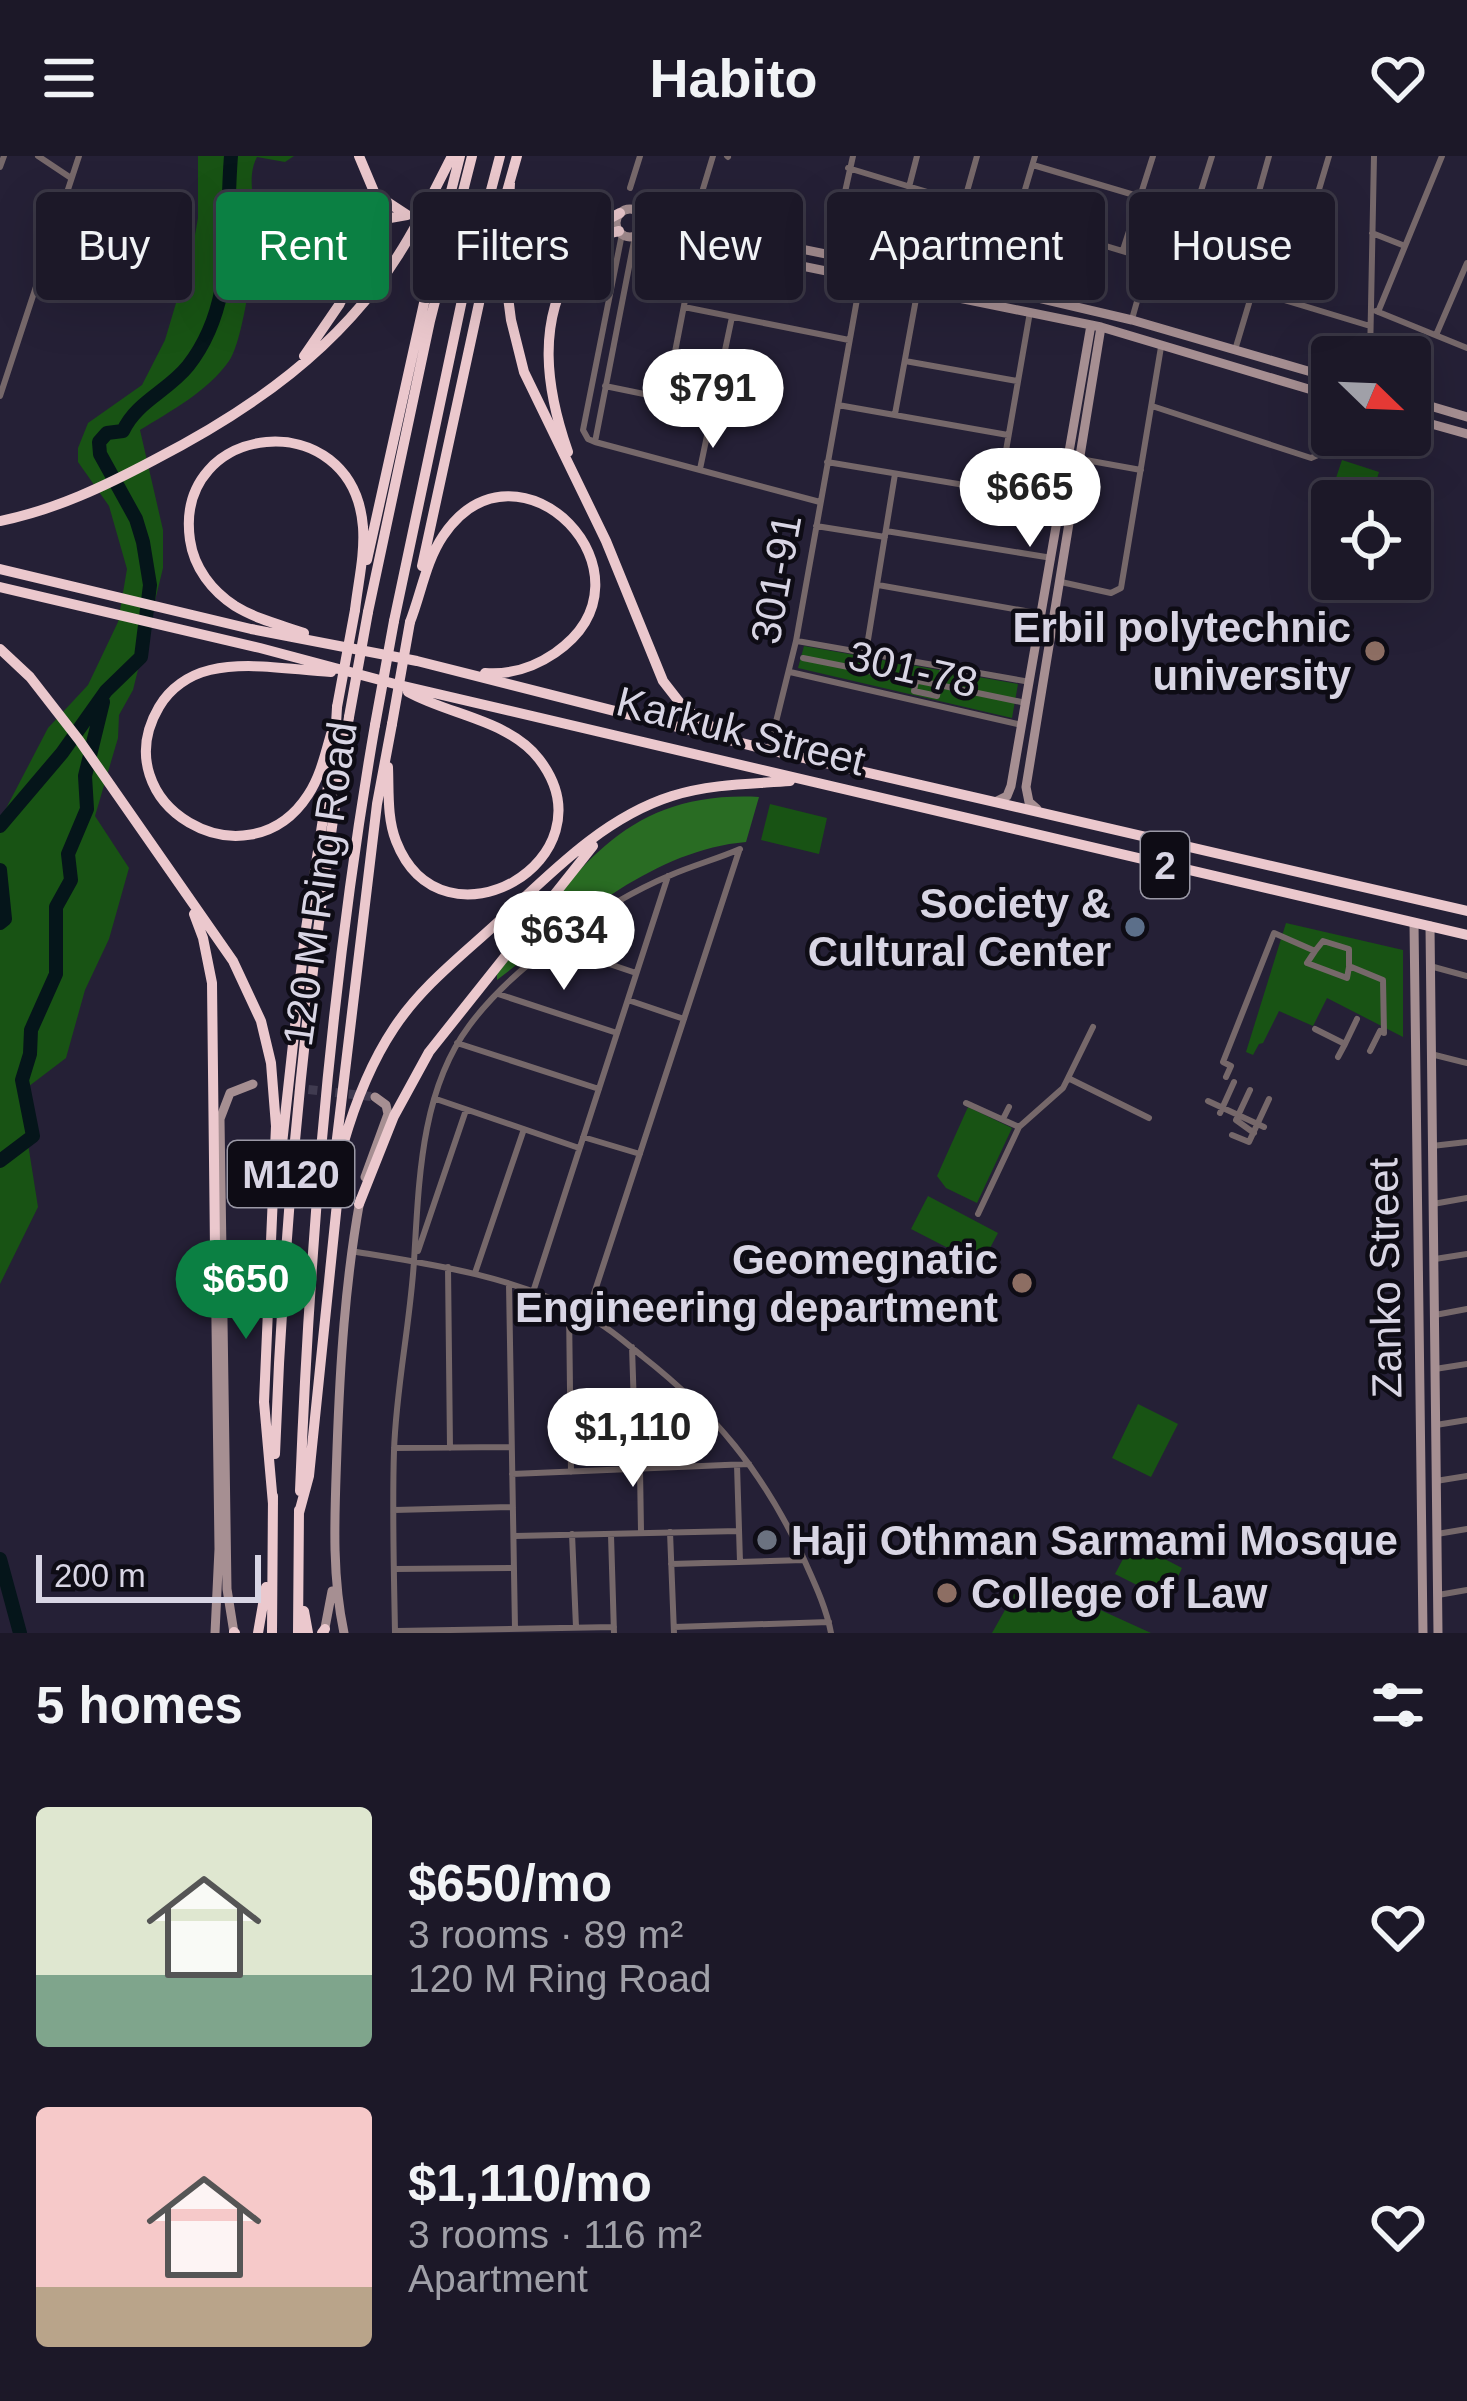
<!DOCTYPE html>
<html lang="en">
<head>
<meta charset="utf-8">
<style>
	body { margin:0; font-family:Helvetica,sans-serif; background:#292534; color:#f1f3f6; height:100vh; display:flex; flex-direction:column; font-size:45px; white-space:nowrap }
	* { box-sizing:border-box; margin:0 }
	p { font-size:39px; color:#a0a0a8 }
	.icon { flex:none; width:66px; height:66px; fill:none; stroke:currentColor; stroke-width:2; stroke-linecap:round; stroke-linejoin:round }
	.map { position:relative; height:1477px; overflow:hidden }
	.sheet { display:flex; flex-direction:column; background:#1c1828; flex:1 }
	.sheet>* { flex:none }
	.guide { position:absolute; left:36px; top:36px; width:1395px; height:108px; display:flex; gap:24px }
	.needle { width:78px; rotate:113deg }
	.buttons { position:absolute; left:1311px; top:180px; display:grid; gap:24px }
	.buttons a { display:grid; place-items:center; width:120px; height:120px; border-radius:12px; background:#1c1828; box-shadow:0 12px 48px #0002,0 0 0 3px #3a3745; font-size:60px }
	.scale { position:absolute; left:36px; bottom:30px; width:225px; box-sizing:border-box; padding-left:12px; border:6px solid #d8d5e4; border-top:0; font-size:33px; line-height:42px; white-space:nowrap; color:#d8d5e4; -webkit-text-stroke:9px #0e0c15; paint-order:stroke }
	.price { position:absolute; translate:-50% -102px; padding:0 27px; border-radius:42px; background:#fff; color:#222; font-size:39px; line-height:78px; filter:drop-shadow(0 3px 6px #0008) }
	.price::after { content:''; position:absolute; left:50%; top:72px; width:36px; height:27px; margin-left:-18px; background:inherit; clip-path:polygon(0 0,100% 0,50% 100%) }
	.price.on { background:#0b8043; color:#fff }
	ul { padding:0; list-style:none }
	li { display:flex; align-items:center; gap:36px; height:300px; padding:0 36px }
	li span { display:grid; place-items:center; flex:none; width:336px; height:240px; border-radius:12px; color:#555 }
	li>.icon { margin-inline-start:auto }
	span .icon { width:144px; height:144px; fill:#fffc; stroke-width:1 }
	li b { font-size:51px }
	h2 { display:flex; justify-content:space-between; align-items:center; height:144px; padding:0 36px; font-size:51px }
	.tag { padding:0 42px; border-radius:12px; background:#1c1828; box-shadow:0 12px 48px #0002,0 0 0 3px #3a3745; font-size:42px; line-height:108px }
	.tag.on { background:#0b8043; color:#fff }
	header { display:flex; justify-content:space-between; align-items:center; height:156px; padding:0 36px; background:#1c1828; font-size:54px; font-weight:600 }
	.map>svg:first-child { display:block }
	.green { fill:#185314 }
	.forest { fill:#296c23 }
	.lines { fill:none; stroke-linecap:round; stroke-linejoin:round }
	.river { stroke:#05151a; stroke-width:14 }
	.secondary-tunnel { stroke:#403b50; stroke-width:9; stroke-dasharray:9 4.5; stroke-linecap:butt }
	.highway-tunnel { stroke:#403b50; stroke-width:10; stroke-dasharray:10 5; stroke-linecap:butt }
	.street { stroke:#76686a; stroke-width:6 }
	.secondary { stroke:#a68f92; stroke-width:9 }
	.highway { stroke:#ebc8cd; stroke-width:10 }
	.highway-bridge { stroke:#ebc8cd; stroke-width:10 }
	.education-dot { fill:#8d6e63; stroke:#0e0c15; stroke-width:4.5 }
	.service-dot { fill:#5c6f8a; stroke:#0e0c15; stroke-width:4.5 }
	.worship-dot { fill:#6b7280; stroke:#0e0c15; stroke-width:4.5 }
	.labels { text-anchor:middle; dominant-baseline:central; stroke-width:9; stroke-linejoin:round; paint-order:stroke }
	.shield { fill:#0e0c15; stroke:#9b99a6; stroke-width:3 }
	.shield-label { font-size:39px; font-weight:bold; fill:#d8d5e4 }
	.street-label { font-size:42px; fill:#d8d5e4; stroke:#0e0c15 }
	.poi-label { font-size:42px; font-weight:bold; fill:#d8d5e4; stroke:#0e0c15; text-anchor:end }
</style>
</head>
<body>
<header><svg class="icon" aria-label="menu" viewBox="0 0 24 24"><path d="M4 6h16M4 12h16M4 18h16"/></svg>Habito<svg class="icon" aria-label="heart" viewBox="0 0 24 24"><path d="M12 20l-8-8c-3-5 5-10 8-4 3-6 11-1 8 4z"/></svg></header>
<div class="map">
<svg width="1467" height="1477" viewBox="0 0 1467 1477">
	<rect width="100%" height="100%" fill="#252036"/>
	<!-- green -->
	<path class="green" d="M198,0H294L285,6L257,1C245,23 257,50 256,75C254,101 243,186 229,205C208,235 171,255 140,274L163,374V412L133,534L119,559L118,582L95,660L129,712L109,783L85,834L66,902L20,937L38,1051L0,1128V664L48,572L88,529L118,466L127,413L109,350L78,306V292L88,267L142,229L165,184L193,90L198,62Z
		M1342,304L1379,316L1370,345H1332V364L1323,361Z
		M804,490L1018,528L1012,562L798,512Z
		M770,648L827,662L819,698L761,684Z
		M1286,767L1403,794V881L1327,842L1313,870L1279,855L1263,887L1259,888L1253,899L1246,896Z
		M968,951L1012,972L977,1047L946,1032L937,1020Z
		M928,1040L998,1077L981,1109L911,1073Z
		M1138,1248L1178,1268L1151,1321L1112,1302Z
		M1132,1386L1182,1412L1167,1444L1115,1418Z
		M1014,1438L1085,1447L1151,1477H992Z"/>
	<!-- forest -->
	<path class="forest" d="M759,641L746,686C651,694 570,769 497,824V818C575,721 618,634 759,641Z"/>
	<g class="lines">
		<!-- river -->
		<path class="river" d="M0,670L62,597L106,535L141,501L150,429L143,386L136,363L100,298L99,286L107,277L123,275C136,246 168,235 188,210C236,149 225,71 231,0
			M0,714L5,763L0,767
			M0,1005L33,980L22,924L30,898L31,874L56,818V751L71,724L68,698L87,653L85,620L103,546
			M0,1403L20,1477"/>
		<!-- secondary-tunnel -->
		<path class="secondary-tunnel" d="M295,932L375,941"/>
		<!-- highway-tunnel -->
		<path class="highway-tunnel" d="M413,60L524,90"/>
		<!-- street -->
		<path class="street" d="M38,0L71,22
			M727,0L728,1
			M1033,9L1141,41
			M0,11L4,0
			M848,12L1370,170
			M909,31L917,0
			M630,32L640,0
			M699,46L713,0
			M1197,55L1303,89
			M1016,64L1035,0
			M1249,71L1269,0
			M1372,77L1405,90
			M1123,94L1153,0
			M848,102L843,45L853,0
			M1177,111L1212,0
			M943,121L977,0
			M1286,144L1329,0
			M684,151L849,184
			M1376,155L1467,192
			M1378,156L1442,0
			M1132,163L1149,103
			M1436,179L1467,107
			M1235,194L1253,134
			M1370,201L1374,0
			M905,205L1017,225
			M605,230L712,252
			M0,240L79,0
			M666,242L696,88
			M838,249L1008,279
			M1152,250L1311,302L1318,299L1332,251
			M895,258L918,132
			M595,286L820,346
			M595,286L588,283L583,274L622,78
			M595,286L635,80
			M1080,303L1141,314
			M827,306L1060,345
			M700,313L732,161
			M999,335L1030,156
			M816,370L885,381
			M886,375L1052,402
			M1061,426L1111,437L1121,432L1161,191
			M878,429L1042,458
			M797,485L1030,526
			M866,496L895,318
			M803,502L939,529L937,540L914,535L916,525
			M944,510L939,529L1026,547
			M790,516L1022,569
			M769,594L796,485L861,121
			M556,790L636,817
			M1315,795L1307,807L1347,822L1349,811
			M594,803L614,750
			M1430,810L1467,820
			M498,838L617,877
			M628,844L684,863
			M1315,873L1345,888L1357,863
			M457,887L599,933
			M1370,895L1380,875
			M1431,898L1467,907
			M1338,901L1345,888
			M1226,921L1231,910L1223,906L1274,777L1315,795L1323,785L1349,793V810L1383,824L1384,877
			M1068,922L1093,871
			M1250,934L1236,964L1254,977
			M436,943L579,992
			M1208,945L1264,971
			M966,947L1019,971
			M1220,957L1234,926
			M1003,963L1009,951
			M1232,979L1249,986L1269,943
			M583,981L640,998
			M1432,990L1467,986
			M1433,1048L1467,1042
			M978,1058L1019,971L1063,932L1068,922L1149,962
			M351,1095C430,1108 510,1119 582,1157C604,1168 624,1185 642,1200C716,1258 762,1315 802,1399C813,1424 826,1450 831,1477
			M418,1095L466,954
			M1435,1103L1467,1098
			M448,1111L450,1292
			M475,1117L524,973
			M509,1129L515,1473
			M533,1136L668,720
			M569,1152L571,1316
			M587,1159L739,695
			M1435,1159L1467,1153
			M632,1191L636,1313
			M1435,1213L1467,1208
			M634,1249L696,1248
			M1436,1269L1467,1264
			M394,1292L510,1291
			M737,1309L740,1406
			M640,1313L641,1375
			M512,1318L749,1308
			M1436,1325L1467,1320
			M394,1354L513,1351
			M670,1376L674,1477
			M572,1378L576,1471
			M1437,1378L1467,1373
			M611,1379L614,1477
			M515,1380L739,1375
			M671,1408L804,1404
			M394,1413L514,1412
			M1438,1439L1467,1434
			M674,1471L829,1466
			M396,1475L614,1471
			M395,1477C394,1417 392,1356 394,1295C396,1232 410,1169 414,1105C419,1027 420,936 469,870C513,810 604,747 671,719C694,709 717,703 740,693"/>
		<!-- secondary -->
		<path class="secondary" d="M616 67a14 14 0 1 1 28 0a14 14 0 1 1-28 0Z
			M643,61L999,133L1132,164L1332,222
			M640,77L1101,171L1332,240
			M1410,244L1467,261
			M1410,262L1467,278
			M997,645L1007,640L1011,630L1091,169
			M1037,653L1029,646L1026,631L1101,171
			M1414,767L1423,1477
			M1430,770L1438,1477
			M365,1021L388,958L386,949L375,941
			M215,1477L219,1393L215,1093
			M234,1477L227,1433L220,963L230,937L253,928
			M324,1477L332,1435
			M344,1477C331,1416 335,1354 337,1293C340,1209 345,1127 360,1044"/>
		<!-- highway -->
		<path class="highway" d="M359,0L375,38L407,59
			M510,27L505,118L511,164L524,216L606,385L663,525L684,552L721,577
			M524,90L559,89L620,57
			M304,200L339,149L373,77L390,62L407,59
			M568,296C546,233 536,165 575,107C587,90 599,79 619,75
			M0,365C55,354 105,330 154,304C251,254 340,192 399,98C419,67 435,33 452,0
			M367,404L434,102L460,0
			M422,410L491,92L517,0
			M0,413L251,473L417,505L769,594L1467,755
			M0,431L260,492L395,528L1467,779
			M368,456L430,165L472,0
			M394,465L462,144L500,0
			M410,466C421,438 426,405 443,380C518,268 667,420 555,497C533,512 511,519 485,517
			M304,477C281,469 256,463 235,450C212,435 194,412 190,384C173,265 353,246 363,371C365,399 358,427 355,454
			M0,493L30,521L79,584L233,805L261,865L271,907L276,970L264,1246L273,1348
			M331,578C325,599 320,621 308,639C247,733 102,648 159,551C170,532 189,519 210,514C248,505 293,514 331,516
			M388,611C389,636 387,662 396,685C442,803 616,703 539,603C509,564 449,559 408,536
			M194,758L203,782L212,827L215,1093
			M282,988L305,779L335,585L337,551
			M335,999L377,648L392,568
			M359,1048L394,960L429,896L593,690
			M275,1298C284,1051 309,805 349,561
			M300,1335C310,1078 331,822 375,569
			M299,1357L309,1320L343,989C355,947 370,908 394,872C421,831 460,801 496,768C548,720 602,662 672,640C710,628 750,628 790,625
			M304,1455L308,1477
			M234,1476L235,1477
			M258,1477L266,1431
			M272,1477L273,1340
			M298,1477L299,1354
			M322,1477L325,1473"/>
		<!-- highway-bridge -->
		<path class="highway-bridge" d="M337,551L355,454
			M349,561L368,456
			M392,568L410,466
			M375,569L394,465"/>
	</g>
	<!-- markers -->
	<g class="education-dot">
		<circle cx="1375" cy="495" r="12"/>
		<circle cx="1022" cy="1127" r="12"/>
		<circle cx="947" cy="1437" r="12"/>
	</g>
	<circle class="service-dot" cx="1135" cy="771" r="12"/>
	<circle class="worship-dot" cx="767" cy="1384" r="12"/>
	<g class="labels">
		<!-- shield labels -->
		<g class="shield">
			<rect x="1141" y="676" width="48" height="66" rx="9"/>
			<rect x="228" y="985" width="126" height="66" rx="9"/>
		</g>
		<g class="shield-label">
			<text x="1165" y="709">2</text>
			<text x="291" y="1018">M120</text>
		</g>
		<!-- street labels -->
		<g class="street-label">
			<text transform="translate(776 423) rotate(-80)">301-91</text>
			<text transform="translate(913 513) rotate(13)">301-78</text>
			<text transform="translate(741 575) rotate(14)">Karkuk Street</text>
			<text transform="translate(320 728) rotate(-82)">120 M Ring Road</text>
			<text transform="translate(1385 1122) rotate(-91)">Zanko Street</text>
		</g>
		<!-- poi labels -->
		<g class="poi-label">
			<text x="1351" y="471">Erbil polytechnic<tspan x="1351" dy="48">university</tspan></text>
			<text x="1111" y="747">Society &amp;<tspan x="1111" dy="48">Cultural Center</tspan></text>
			<text x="998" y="1103">Geomegnatic<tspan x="998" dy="48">Engineering department</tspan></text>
			<text x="791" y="1384" text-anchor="start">Haji Othman Sarmami Mosque</text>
			<text x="971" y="1437" text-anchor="start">College of Law</text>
		</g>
	</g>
</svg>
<div class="buttons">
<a><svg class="needle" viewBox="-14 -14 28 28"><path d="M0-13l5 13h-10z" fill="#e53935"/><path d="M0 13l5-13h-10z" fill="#a0a0a8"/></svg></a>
<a><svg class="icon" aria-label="locate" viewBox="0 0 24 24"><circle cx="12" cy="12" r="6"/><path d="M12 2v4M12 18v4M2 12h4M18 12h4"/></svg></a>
</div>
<div class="scale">200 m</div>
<b class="price" style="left:713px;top:295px">$791</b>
<b class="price" style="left:1030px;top:394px">$665</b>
<b class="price" style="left:564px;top:837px">$634</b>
<b class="price on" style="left:246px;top:1186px">$650</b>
<b class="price" style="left:633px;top:1334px">$1,110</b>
<div class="guide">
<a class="tag">Buy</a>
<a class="tag on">Rent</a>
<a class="tag">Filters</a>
<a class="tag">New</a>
<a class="tag">Apartment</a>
<a class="tag">House</a>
</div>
</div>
<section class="sheet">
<h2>5 homes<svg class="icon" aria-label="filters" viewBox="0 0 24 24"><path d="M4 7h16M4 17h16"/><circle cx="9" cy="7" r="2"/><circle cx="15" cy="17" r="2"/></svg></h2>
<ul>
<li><span style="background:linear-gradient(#dfe7d0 70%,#7fa58c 0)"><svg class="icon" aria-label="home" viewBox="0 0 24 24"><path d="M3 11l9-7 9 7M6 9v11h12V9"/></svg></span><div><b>$650/mo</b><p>3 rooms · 89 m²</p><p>120 M Ring Road</p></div><svg class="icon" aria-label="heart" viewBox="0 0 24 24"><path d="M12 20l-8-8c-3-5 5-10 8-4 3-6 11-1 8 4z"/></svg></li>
<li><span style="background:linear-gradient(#f6c9c9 75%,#b9a48a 0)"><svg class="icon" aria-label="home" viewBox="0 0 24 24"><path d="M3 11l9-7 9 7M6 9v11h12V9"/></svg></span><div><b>$1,110/mo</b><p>3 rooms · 116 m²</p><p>Apartment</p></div><svg class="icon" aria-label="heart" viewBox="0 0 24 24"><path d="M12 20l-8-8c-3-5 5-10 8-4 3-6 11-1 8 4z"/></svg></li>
</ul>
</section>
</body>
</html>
